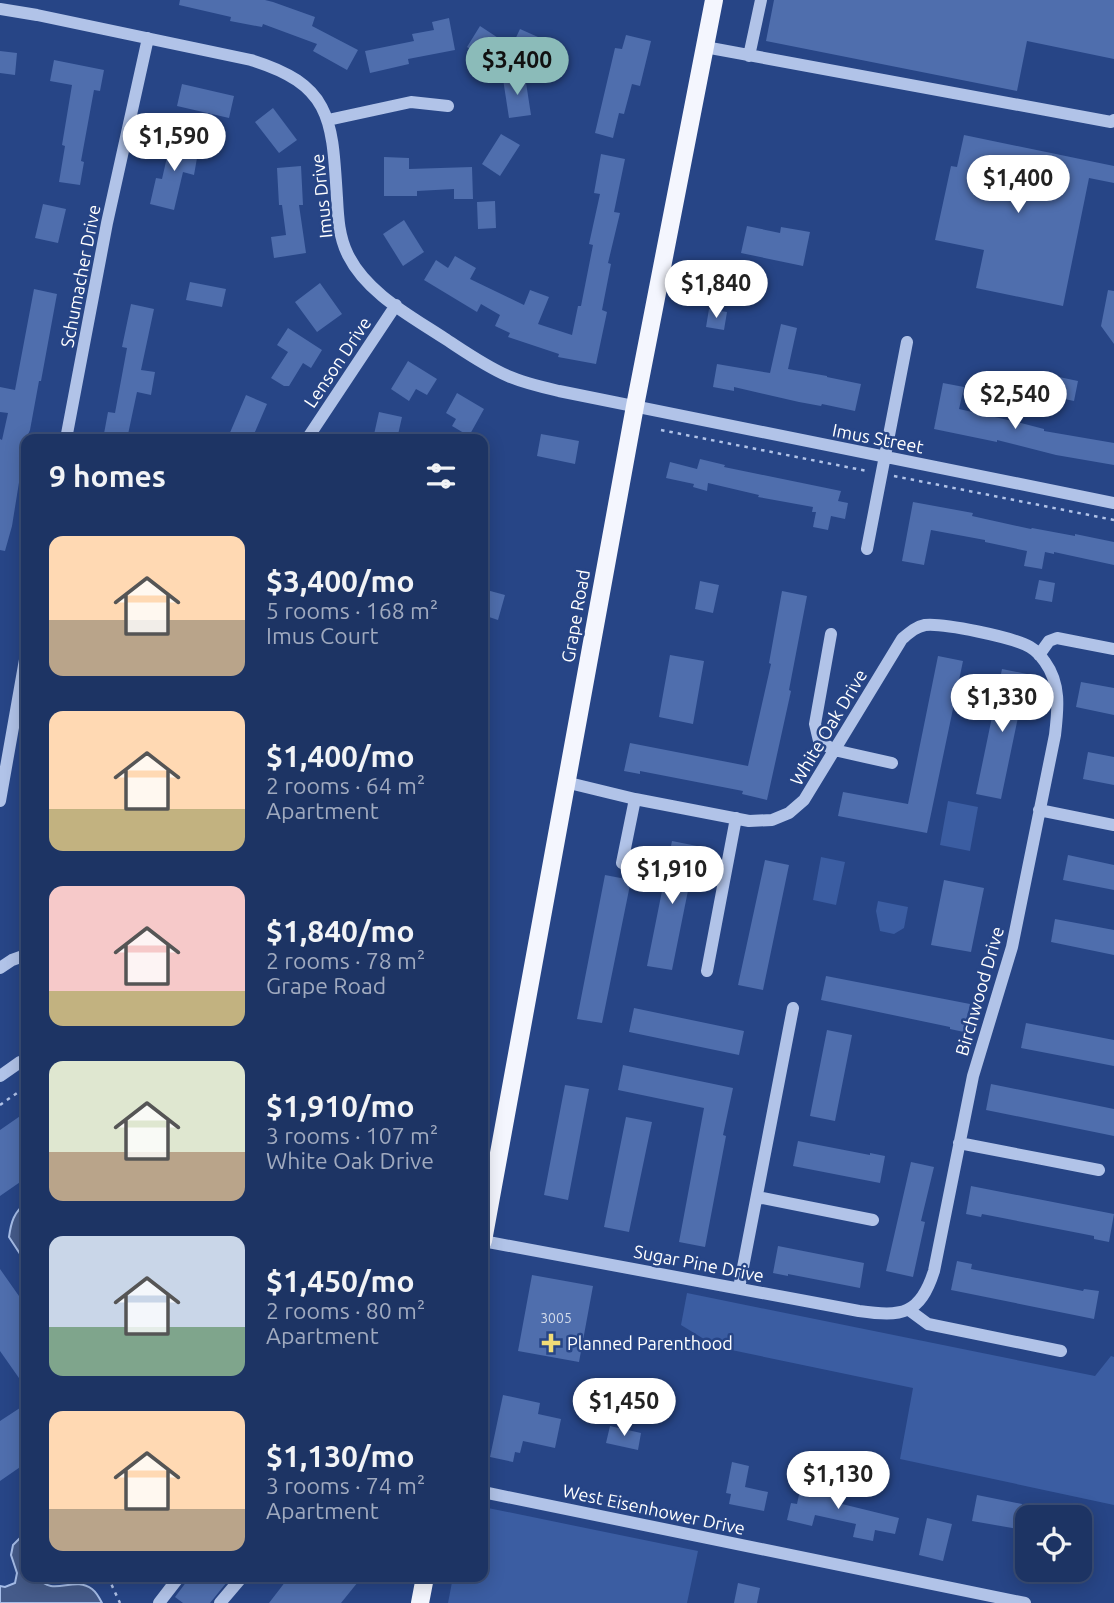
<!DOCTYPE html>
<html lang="en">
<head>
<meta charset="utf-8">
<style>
	body { margin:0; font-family:Ubuntu,sans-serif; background:#253c6a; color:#f1f3f6; height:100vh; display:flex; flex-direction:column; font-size:26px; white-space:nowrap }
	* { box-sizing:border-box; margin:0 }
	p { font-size:23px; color:#a0aabf }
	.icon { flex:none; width:38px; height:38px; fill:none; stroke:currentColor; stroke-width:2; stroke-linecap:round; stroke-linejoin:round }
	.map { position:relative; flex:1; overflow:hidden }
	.side { position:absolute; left:21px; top:434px; width:467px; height:1148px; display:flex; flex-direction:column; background:#1d3464; border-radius:14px; box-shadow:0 4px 18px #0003,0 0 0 2px #3b4f78 }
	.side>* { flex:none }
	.tools { position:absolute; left:1015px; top:1505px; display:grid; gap:14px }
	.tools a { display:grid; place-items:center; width:77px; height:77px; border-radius:14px; background:#1d3464; box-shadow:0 4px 18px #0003,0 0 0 2px #3b4f78; font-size:35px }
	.price { position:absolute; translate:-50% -60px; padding:0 16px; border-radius:24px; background:#fff; color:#222; font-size:23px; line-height:46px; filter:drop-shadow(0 2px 4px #0008) }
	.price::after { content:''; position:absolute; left:50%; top:42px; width:21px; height:16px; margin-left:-10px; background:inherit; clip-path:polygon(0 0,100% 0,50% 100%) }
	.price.active { background:#8bbbb9; color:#111 }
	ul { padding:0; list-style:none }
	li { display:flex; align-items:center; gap:21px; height:175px; padding:0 28px }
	li span { display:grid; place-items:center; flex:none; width:196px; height:140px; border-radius:14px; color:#555 }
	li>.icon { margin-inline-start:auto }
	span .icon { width:84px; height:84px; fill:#fffc; stroke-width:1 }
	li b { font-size:30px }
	h2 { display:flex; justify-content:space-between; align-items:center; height:84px; padding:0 28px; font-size:30px }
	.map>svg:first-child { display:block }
	.green { fill:#3b5da2 }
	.water { fill:#455b8a; stroke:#a6bde8; stroke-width:2 }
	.building { fill:#4f6ead }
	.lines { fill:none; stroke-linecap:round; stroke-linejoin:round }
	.path { stroke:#b1c3e8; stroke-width:2.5; stroke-dasharray:3.5 5; stroke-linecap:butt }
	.minor { stroke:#b1c3e8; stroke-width:12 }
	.major { stroke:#f4f6fe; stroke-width:18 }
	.poi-dot { fill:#f1dc77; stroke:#274586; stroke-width:2.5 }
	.labels { text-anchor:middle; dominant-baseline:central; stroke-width:5; stroke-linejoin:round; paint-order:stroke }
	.number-label { font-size:14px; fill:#d3dbea }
	.street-label { font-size:18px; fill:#fff; stroke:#274586 }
	.poi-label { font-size:18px; fill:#fff; stroke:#274586; text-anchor:start }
</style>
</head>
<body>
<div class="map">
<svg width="1114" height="1603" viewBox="0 0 1114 1603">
	<rect width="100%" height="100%" fill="#274586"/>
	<!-- green -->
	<path class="green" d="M948,801L978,807L970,851L940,845Z
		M821,857L845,862L836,905L813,900Z
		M878,901L908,907L904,928L894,934L880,931L876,911Z
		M687,1293L1095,1376L1111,1356L1114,1357V1505L900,1459L913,1388L717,1347L681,1325Z
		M483,1507L698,1551L687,1603H448L453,1577H483Z"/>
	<!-- water -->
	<path class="water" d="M26,1203V1263L9,1237C11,1222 14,1212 26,1203Z
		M26,1532V1577H38C52,1598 74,1575 92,1589C96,1592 100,1599 102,1603H0V1586L5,1587L15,1583L17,1573L11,1555L13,1545Z"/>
	<!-- building -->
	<path class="building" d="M180,0H265L273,2L315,17L312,26L358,50L347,70L313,51L317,44L263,24L262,27L230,21L231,17L179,5Z
		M774,0H1114V59L1027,41L1017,91L766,41Z
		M449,18L455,50L408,59L409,64L370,73L365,51L414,41L412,34L434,30L432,22Z
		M480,26L512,47L499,68L467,47Z
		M520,29L538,37L530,54L512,46Z
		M626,35L651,41L640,86L632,84L624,114L619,113L613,138L595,133L615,48L622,49Z
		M0,51L17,53L15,75L0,73Z
		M54,60L104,70L100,91L94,90L81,161L84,162L80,185L59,182L65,146L62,145L72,85L50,81Z
		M525,76L531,115L509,118L503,79Z
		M182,84L234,96L229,118L177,106Z
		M273,108L297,140L279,153L255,122Z
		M501,134L520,145L500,176L482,164Z
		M172,135L193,140L189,156L197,158L194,175L183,172L174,210L150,204L156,178L162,179Z
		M964,135L1114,166V183L1089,178L1063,306L976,288L984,250L935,240L951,166L957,167Z
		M601,154L625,159L614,212L620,213L608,263L611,264L602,310L607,312L596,364L558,357L559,354L508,337L510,333L495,326L500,315L481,304L477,312L424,280L436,260L448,268L455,256L476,268L470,279L524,305L530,290L549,297L538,324L572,335L578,306H581L593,245L589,244L600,194L594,193Z
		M384,157L409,158V169L472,167L473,199H454V189L417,191V196H384Z
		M301,166L303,205H299L306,253L274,258L271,237L286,235L282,205H279L277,168Z
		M495,201L496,228L478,229L477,202Z
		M43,204L66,209L58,243L35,238Z
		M404,220L424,252L403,266L383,234Z
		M747,226L780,233L781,227L810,232L803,266L741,253Z
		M190,282L226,289L222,307L186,300Z
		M320,283L342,314L317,332L295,302Z
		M34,289L57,294L41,381H39L30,430L26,439L12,526L5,551L0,550V439L2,440L8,413L0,412V387L15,390Z
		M1108,290L1114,291V344L1101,326Z
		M131,304L154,309L141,370L155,372L151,395L137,392L127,439H103L108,412L115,413L127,348L122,347Z
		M709,309L727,312L724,330L706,327Z
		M781,324L797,328L788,369L827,376V377L861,384L855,411L822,404L821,406L799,402L734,387V391L713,387L717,364L770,373Z
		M288,328L322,350L311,368L303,363L289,386H284L271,378L288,352L277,345Z
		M408,361L437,379L427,395L416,389L409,401L391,389Z
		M1059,377L1078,381L1074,401L1055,397Z
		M943,383L964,387L959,409L1021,423L1044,429V431L1114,443V465L1056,455L997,440V442L934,429Z
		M457,393L484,409L469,436L452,426L456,419L446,413Z
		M246,395L267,404L252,439H239L229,435Z
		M379,412L402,417L397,439H373Z
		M541,434L579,441L575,464L537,456Z
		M700,459L725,465L724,467L841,491L838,501L848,503L845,519L831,516L828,530L813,527L816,512H812L813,507L758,497L759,495L708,483L707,491L693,487L694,484L666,478L670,462L697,469Z
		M913,502L973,513L972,516L1031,529L1032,528L1075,536V534L1114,542V565L1054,552V554L1045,552L1042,569L1024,566L1027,551L985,542V540L931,530L924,565L902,561Z
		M1039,580L1055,583L1052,602L1035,599Z
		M700,581L719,585L713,613L695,609Z
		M483,589L505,595L498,620L483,615Z
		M782,591L807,596L789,690L791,691L767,800L742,794L743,791L640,771V774L624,771L630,743L748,766L771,664L769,663Z
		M670,655L704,661L693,724L659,717Z
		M938,656L963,661L927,833L838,816L843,792L908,804Z
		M1002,669L1027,674L1001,799L976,794Z
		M1081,682L1114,688V715L1076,707Z
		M1088,752L1114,757V785L1083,779Z
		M672,841L697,846L672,970L647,966Z
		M1068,855L1114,865V890L1063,880Z
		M765,860L789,865L763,990L738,985Z
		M605,875L631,880L602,1023L577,1019Z
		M944,880L984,888L971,952L931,945Z
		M1055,919L1114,930V955L1051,942Z
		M826,976L970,1004L964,1032L950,1029V1027L821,1000Z
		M634,1008L744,1031L739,1055L629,1032Z
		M1026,1023L1114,1040V1066L1021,1048Z
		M827,1030L852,1035L835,1121L810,1116Z
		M623,1065L733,1088L723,1135L726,1136L705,1247L679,1242L704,1108L618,1090Z
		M991,1084L1114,1109V1136L986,1110Z
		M565,1085L589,1089L568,1200L544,1195Z
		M26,1112V1178L0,1196V1130Z
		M626,1117L652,1122L629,1232L604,1227Z
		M798,1141L870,1155V1153L885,1156L880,1183L793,1166Z
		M911,1162L934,1167L921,1221L925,1222L913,1277L886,1271Z
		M971,1186L1114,1214L1109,1242L1094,1239V1236L982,1214L981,1217L966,1214Z
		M778,1246L864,1263L860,1288L788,1274V1276L773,1273Z
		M957,1261L972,1264L971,1269L1083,1291L1084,1289L1099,1291L1094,1319L951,1290Z
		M0,1269L26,1306V1388L0,1351Z
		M532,1275L593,1286L579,1362L518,1351Z
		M503,1395L540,1403L538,1414L561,1419L555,1448L523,1441L520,1453L515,1452L513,1462L490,1457Z
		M26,1404V1463L0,1481V1421Z
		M610,1426L641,1433L638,1450L606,1443Z
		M732,1462L749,1466L745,1487L768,1492L764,1511L729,1504L731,1494L726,1493Z
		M802,1481L845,1491L842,1504L899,1518L895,1534L875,1530L873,1541L853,1537L856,1524L815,1515L812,1526L787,1520L791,1503L797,1504Z
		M977,1495L1022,1504L1018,1529L972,1521Z
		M927,1518L952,1524L943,1561L919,1555Z
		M190,1577H231L210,1603H183L175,1597Z
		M289,1577H362L341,1603H269Z
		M738,1583L760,1588L757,1603H734Z"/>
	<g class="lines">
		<!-- path -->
		<path class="path" d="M661,430L867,471
			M894,476L1114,520
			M0,1105L24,1088L26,1089
			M108,1577L120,1603"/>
		<!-- minor -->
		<path class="minor" d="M0,9L37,15L251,60C333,85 332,121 337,198C338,218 339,237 348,255C367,293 409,315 444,338C464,351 485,366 508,376C524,383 542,387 559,391L1114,503
			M705,47L1111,122L1114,120
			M749,56L761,0
			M328,120L411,102L448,106
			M66,439L107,223L148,38
			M307,439L396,305
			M867,549L907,342
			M831,634L815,724L819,741L834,750L892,763
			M1039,655L1049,641L1057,638L1114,649
			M0,801L26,654
			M1039,810L1114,825
			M622,863L635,799
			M0,968L12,960L26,955
			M707,971L736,818
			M0,1076L20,1062L26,1063
			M959,1143L1099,1170
			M757,1197L873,1220
			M483,1241L859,1311C902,1317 920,1315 934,1271L973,1076L1012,947L1055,735C1058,709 1061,684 1045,662C1041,656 1035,650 1030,647C1013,637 943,623 925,625C915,627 909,633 902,639L804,800L789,813L772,820L749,821L635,799L565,782
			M739,1288L793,1008
			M909,1310L928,1324L1061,1351
			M483,1492L1025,1603
			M159,1603L179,1577
			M220,1603L242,1577"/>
		<!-- major -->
		<path class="major" d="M483,1241L635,406L714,0
			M420,1603L425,1577"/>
	</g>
	<!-- markers -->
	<path class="poi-dot" d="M547.5 1332.5h7v7h7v7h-7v7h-7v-7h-7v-7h7z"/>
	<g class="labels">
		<!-- number labels -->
		<g class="number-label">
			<text x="556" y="1318">3005</text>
		</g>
		<!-- street labels -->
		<g class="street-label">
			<text transform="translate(321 196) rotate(-96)">Imus Drive</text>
			<text transform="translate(80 276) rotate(-79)">Schumacher Drive</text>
			<text transform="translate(337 362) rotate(-56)">Lenson Drive</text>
			<text transform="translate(878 438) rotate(11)">Imus Street</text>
			<text transform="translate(575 616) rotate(-80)">Grape Road</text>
			<text transform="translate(828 727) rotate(-59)">White Oak Drive</text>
			<text transform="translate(979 991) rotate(-74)">Birchwood Drive</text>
			<text transform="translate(699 1263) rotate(11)">Sugar Pine Drive</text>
			<text transform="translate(654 1509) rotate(12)">West Eisenhower Drive</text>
		</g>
		<!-- poi labels -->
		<g class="poi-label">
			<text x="567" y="1343">Planned Parenthood</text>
		</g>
	</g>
</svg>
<div class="tools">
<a><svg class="icon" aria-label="locate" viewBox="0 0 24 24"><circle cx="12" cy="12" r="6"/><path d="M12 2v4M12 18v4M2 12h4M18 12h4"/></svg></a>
</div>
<b class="price active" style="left:517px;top:97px">$3,400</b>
<b class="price" style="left:174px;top:173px">$1,590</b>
<b class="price" style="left:1018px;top:215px">$1,400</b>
<b class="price" style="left:716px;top:320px">$1,840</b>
<b class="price" style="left:1015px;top:431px">$2,540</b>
<b class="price" style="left:1002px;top:734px">$1,330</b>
<b class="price" style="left:672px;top:906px">$1,910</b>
<b class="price" style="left:624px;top:1438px">$1,450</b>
<b class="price" style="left:838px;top:1511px">$1,130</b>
<section class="side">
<h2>9 homes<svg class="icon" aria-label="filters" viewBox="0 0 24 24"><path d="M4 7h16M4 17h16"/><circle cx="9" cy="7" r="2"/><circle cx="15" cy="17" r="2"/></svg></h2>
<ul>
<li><span style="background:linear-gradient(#ffd9b3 60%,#b9a48a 0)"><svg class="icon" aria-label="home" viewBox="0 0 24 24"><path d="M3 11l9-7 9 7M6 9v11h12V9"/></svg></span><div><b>$3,400/mo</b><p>5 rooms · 168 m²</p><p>Imus Court</p></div></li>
<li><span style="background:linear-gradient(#ffd9b3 70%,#c2b280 0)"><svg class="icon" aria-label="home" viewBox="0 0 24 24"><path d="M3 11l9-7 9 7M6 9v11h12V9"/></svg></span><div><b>$1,400/mo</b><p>2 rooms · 64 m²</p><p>Apartment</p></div></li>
<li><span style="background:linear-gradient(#f6c9c9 75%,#c2b280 0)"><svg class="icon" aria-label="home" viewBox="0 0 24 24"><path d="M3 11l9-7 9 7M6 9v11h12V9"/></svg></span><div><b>$1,840/mo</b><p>2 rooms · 78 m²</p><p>Grape Road</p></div></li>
<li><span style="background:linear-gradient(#dfe7d0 65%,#b9a48a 0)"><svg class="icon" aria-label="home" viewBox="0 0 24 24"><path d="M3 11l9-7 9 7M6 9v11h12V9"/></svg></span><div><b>$1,910/mo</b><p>3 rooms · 107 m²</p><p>White Oak Drive</p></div></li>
<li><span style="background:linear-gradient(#c9d6e8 65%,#7fa58c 0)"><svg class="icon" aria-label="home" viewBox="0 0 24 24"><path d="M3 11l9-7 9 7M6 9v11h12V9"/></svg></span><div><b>$1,450/mo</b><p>2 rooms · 80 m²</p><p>Apartment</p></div></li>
<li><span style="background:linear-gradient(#ffd9b3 70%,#b9a48a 0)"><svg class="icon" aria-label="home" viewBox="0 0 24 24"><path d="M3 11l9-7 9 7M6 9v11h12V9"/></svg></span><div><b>$1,130/mo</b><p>3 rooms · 74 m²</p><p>Apartment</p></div></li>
</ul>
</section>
</div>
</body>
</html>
